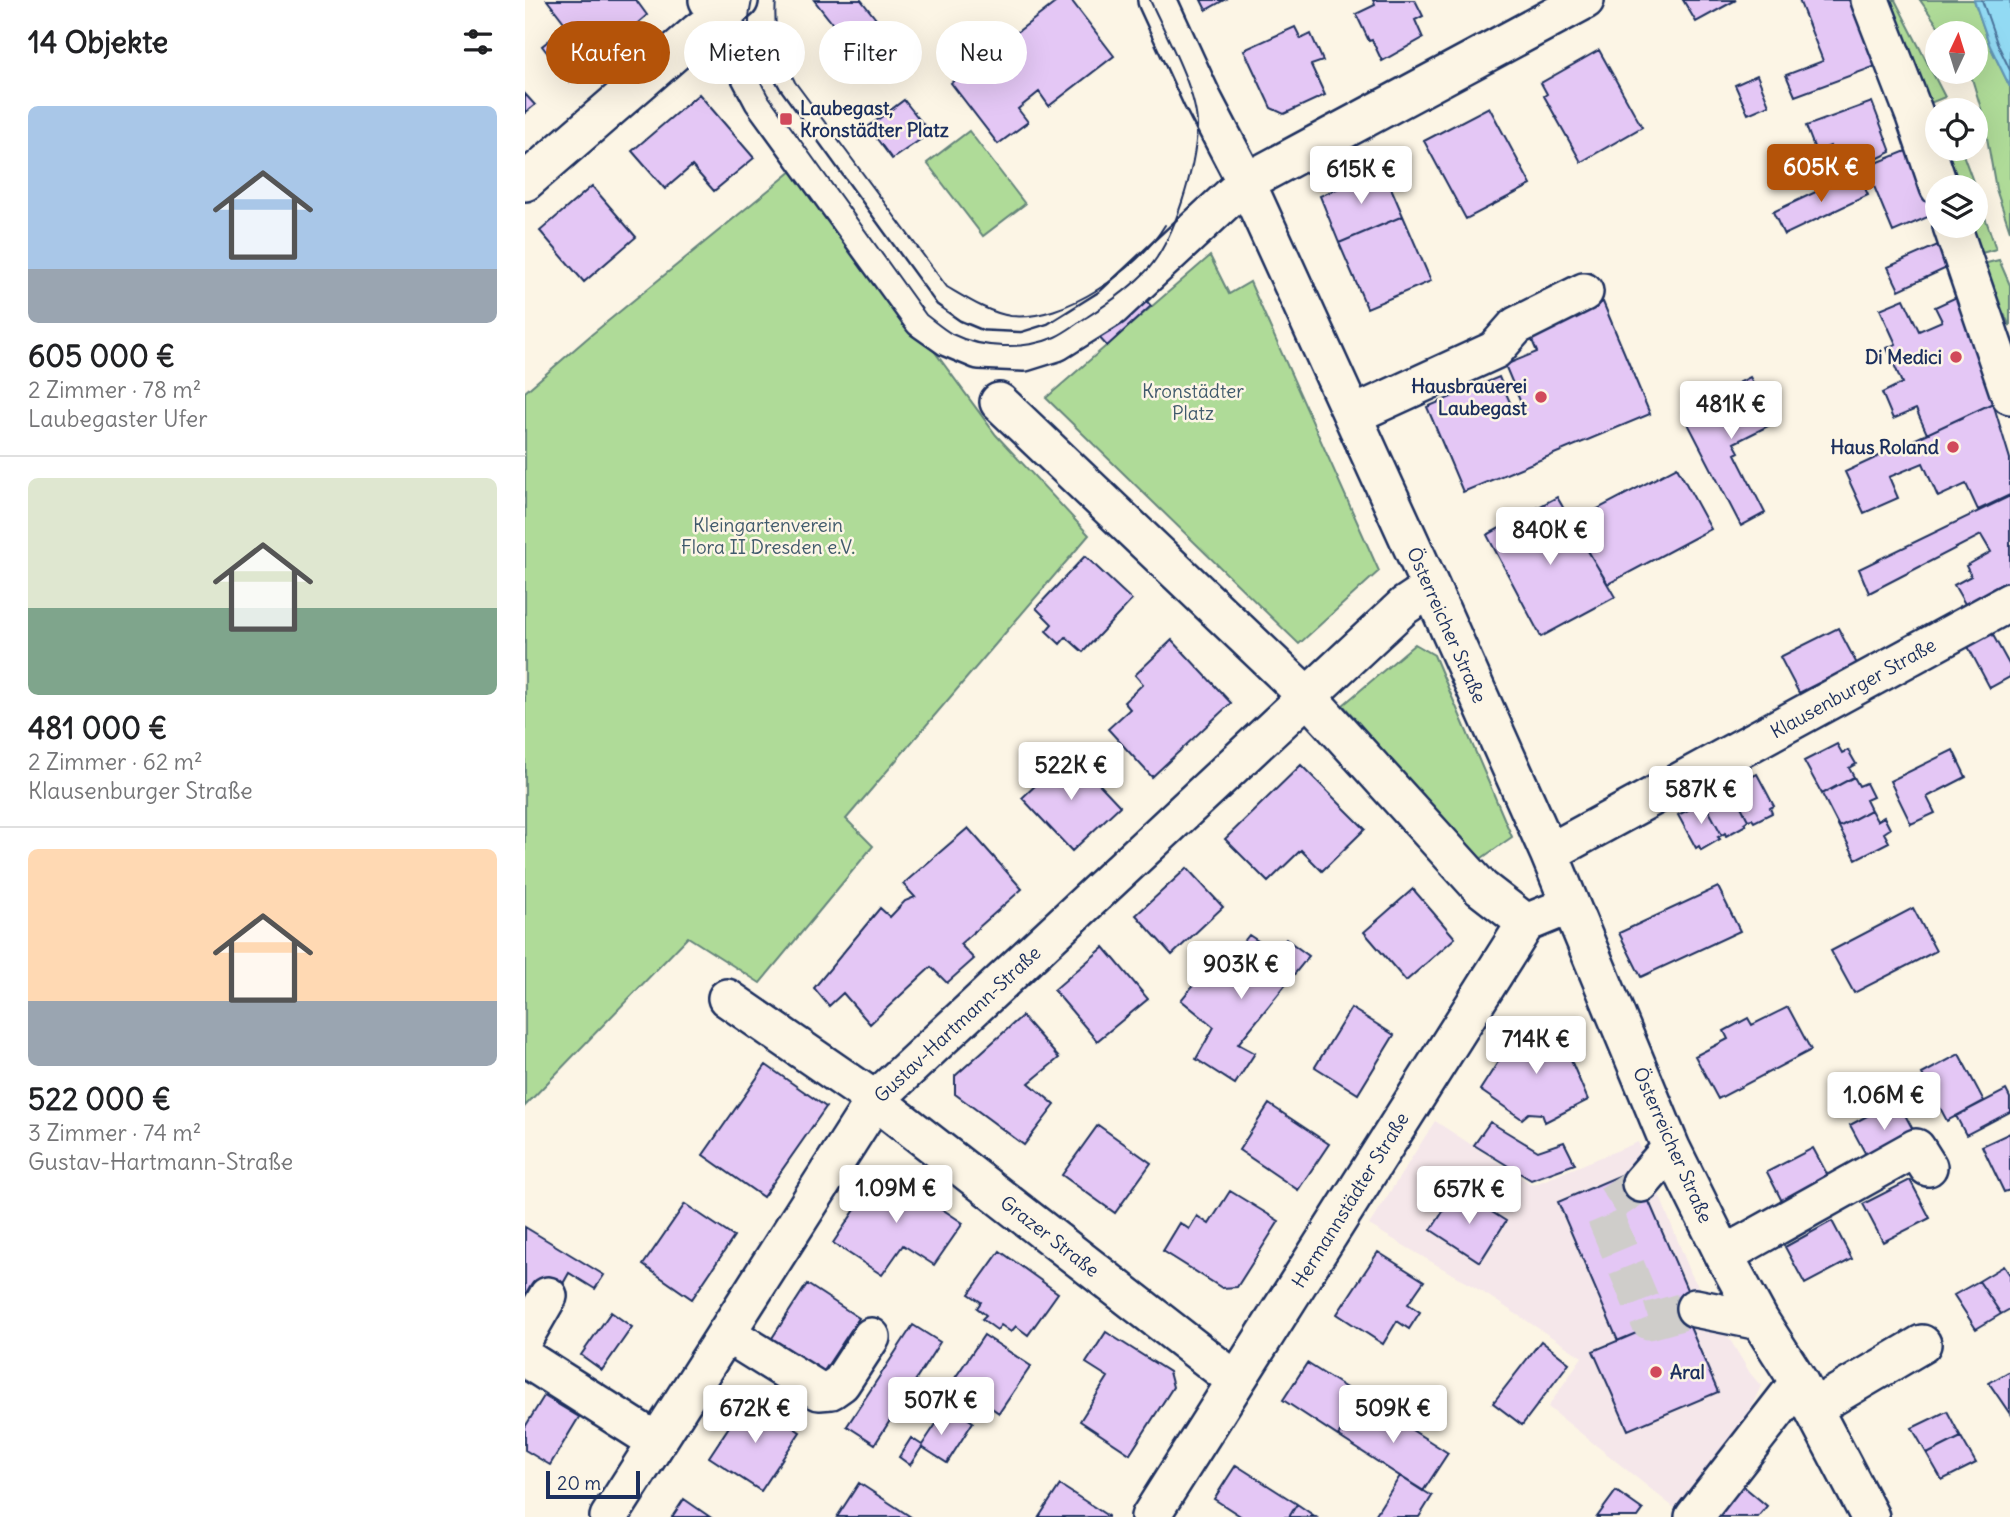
<!DOCTYPE html>
<html lang="de">
<head>
<meta charset="utf-8">
<style>
	body { margin:0; font-family:Delius,sans-serif; background:#f6f6f6; color:#202124; height:100vh; display:flex; flex-direction:column; font-size:26px; white-space:nowrap }
	* { box-sizing:border-box; margin:0 }
	p { font-size:23px; color:#757577 }
	.icon { flex:none; width:38px; height:38px; fill:none; stroke:currentColor; stroke-width:2; stroke-linecap:round; stroke-linejoin:round }
	.map { position:relative; flex:1; overflow:hidden }
	.drawer { display:flex; flex-direction:column; background:#fff; width:525px }
	.drawer>* { flex:none }
	.guide { position:absolute; left:21px; top:21px; width:665px; height:63px; display:flex; gap:14px }
	.needle { width:46px; rotate:4deg }
	.tools { position:absolute; left:1400px; top:21px; display:grid; gap:14px }
	.tools a { display:grid; place-items:center; width:63px; height:63px; border-radius:50%; background:#fff; box-shadow:0 7px 28px #0002; font-size:35px }
	.scale { position:absolute; left:21px; bottom:18px; width:94px; box-sizing:border-box; padding-left:7px; border:4px solid #1b2f5e; border-top:0; font-size:19px; line-height:24px; white-space:nowrap; color:#1b2f5e; -webkit-text-stroke:5px #fcf5e5; paint-order:stroke }
	.price { position:absolute; translate:-50% -60px; padding:0 16px; border-radius:7px; background:#fff; color:#222; font-size:23px; line-height:46px; filter:drop-shadow(0 2px 4px #0008) }
	.price::after { content:''; position:absolute; left:50%; top:42px; width:21px; height:16px; margin-left:-10px; background:inherit; clip-path:polygon(0 0,100% 0,50% 100%) }
	.price.selected { background:#b45309; color:#fff }
	ul { padding:0; list-style:none }
	li { display:grid; align-content:center; gap:14px; height:371px; padding:0 28px }
	li+li { border-top:2px solid #e0e0e0 }
	li span { display:grid; place-items:center; height:217px; border-radius:10px; color:#555 }
	li>.icon { margin-inline-start:auto }
	span .icon { width:126px; height:126px; fill:#fffc; stroke-width:1 }
	li b { font-size:30px }
	h2 { display:flex; justify-content:space-between; align-items:center; height:84px; padding:0 28px; font-size:30px }
	.pill { padding:0 24px; border-radius:32px; background:#fff; box-shadow:0 7px 28px #0002; font-size:24px; line-height:63px }
	.pill.selected { background:#b45309; color:#fff }
	main { display:flex; flex:1; min-height:0 }
	.map>svg:first-child { display:block }
	.built { fill:#f5e7ea }
	.green { fill:#afdb98; stroke:#65857b; stroke-width:2 }
	.water { fill:#92daf3; stroke:#6296b7; stroke-width:2 }
	.lines { fill:none; stroke-linecap:round; stroke-linejoin:round }
	.shore { stroke:#4b739a; stroke-width:2 }
	.building { fill:#e4c7f5; stroke:#1b2f5e; stroke-width:2 }
	.minor-tunnel { stroke:#cfcdca; stroke-width:37; stroke-dasharray:37 18; stroke-linecap:butt }
	.minor-casing { stroke:#1b2f5e; stroke-width:42 }
	.minor { stroke:#fcf5e5; stroke-width:37 }
	.tram { stroke:#1b2f5e; stroke-width:2 }
	.poi-dot { fill:#d1495b; stroke:#fcf5e5; stroke-width:2.5 }
	.labels { text-anchor:middle; dominant-baseline:central; stroke-width:5; stroke-linejoin:round; paint-order:stroke }
	.poi-label { font-size:19px; font-weight:bold; fill:#1b2f5e; stroke:#fcf5e5; text-anchor:end }
	.park-label { font-size:19px; fill:#405a6c; stroke:#fcf5e5 }
	.street-label { font-size:19px; fill:#1b2f5e; stroke:#fcf5e5 }
</style>
</head>
<body>
<main>
<section class="drawer">
<h2>14 Objekte<svg class="icon" aria-label="filters" viewBox="0 0 24 24"><path d="M4 7h16M4 17h16"/><circle cx="9" cy="7" r="2"/><circle cx="15" cy="17" r="2"/></svg></h2>
<ul>
<li><span style="background:linear-gradient(#a9c7e8 75%,#9aa5b1 0)"><svg class="icon" aria-label="home" viewBox="0 0 24 24"><path d="M3 11l9-7 9 7M6 9v11h12V9"/></svg></span><div><b>605 000 €</b><p>2 Zimmer · 78 m²</p><p>Laubegaster Ufer</p></div></li>
<li><span style="background:linear-gradient(#dfe7d0 60%,#7fa58c 0)"><svg class="icon" aria-label="home" viewBox="0 0 24 24"><path d="M3 11l9-7 9 7M6 9v11h12V9"/></svg></span><div><b>481 000 €</b><p>2 Zimmer · 62 m²</p><p>Klausenburger Straße</p></div></li>
<li><span style="background:linear-gradient(#ffd9b3 70%,#9aa5b1 0)"><svg class="icon" aria-label="home" viewBox="0 0 24 24"><path d="M3 11l9-7 9 7M6 9v11h12V9"/></svg></span><div><b>522 000 €</b><p>3 Zimmer · 74 m²</p><p>Gustav-Hartmann-Straße</p></div></li>
</ul>
</section>
<div class="map">
<svg width="1485" height="1517" viewBox="0 0 1485 1517">
	<rect width="100%" height="100%" fill="#fcf5e5"/>
	<filter id="ink" filterUnits="userSpaceOnUse"><feTurbulence type="fractalNoise" baseFrequency=".0143" numOctaves="2"/><feDisplacementMap in="SourceGraphic" scale="14" xChannelSelector="R" yChannelSelector="G"/><feConvolveMatrix kernelMatrix="1 2 1 2 8 2 1 2 1" color-interpolation-filters="sRGB"/></filter>
	<g filter="url(#ink)">
		<!-- built -->
		<path class="built" d="M910,1121L1008,1185L1113,1142L1167,1276L1225,1373L1236,1386L1211,1442L1157,1514L1023,1407L1057,1357L956,1291L844,1225Z"/>
		<!-- green -->
		<path class="green" d="M1353,0H1370L1420,97L1393,108Z
			M1395,0H1449L1465,46L1485,87V231L1471,189L1458,115L1445,72H1451V33H1418Z
			M1412,118V149H1436L1450,187H1422L1399,123Z
			M444,131L500,204L458,236L402,163Z
			M273,166L471,435L564,535L321,819L348,846L235,983L163,937L0,1106V392L66,335Z
			M1451,191L1471,249L1446,256L1435,226H1451Z
			M685,256L704,294L725,282L854,571L774,644L521,398Z
			M1474,260L1485,285V326L1477,310L1458,291L1450,266Z
			M890,644L909,655L987,837L954,860L818,705Z"/>
		<!-- water -->
		<path class="water" d="M1449,0H1485V87L1465,46Z"/>
		<g class="lines">
			<!-- shore -->
			<path class="shore" d="M1457,0L1472,43L1485,70"/>
		</g>
		<!-- building -->
		<path class="building" d="M22,0H111L122,15L45,82L17,46L42,26Z
			M289,0H336L351,19L322,42Z
			M534,0H546L589,56L524,106L514,92L493,109L503,122L473,144L426,83Z
			M676,0H699L681,10Z
			M848,0H890L898,16L890,20L898,38L857,61L847,40L844,41L831,14L850,5Z
			M1158,0H1211L1171,22Z
			M1274,0H1324L1351,66L1270,96L1261,75L1298,61Z
			M770,27L776,39L786,34L798,61L786,65L800,95L759,114L746,108L719,50Z
			M1074,50L1117,127L1056,162L1019,96L1022,94L1016,83Z
			M1232,75L1244,105L1223,114L1210,85Z
			M0,94L10,105L0,113Z
			M174,94L229,158L189,191L167,166L140,189L107,151Z
			M379,100L405,133L367,159L343,127Z
			M1347,102L1366,152L1317,176L1305,146L1291,152L1281,126Z
			M964,107L1006,185L941,219L899,141Z
			M1386,149L1412,213L1368,232L1341,167Z
			M858,169L878,216L814,243L795,196Z
			M1333,172L1343,195L1259,235L1248,212Z
			M67,186L111,237L59,282L15,231Z
			M878,216L906,281L842,308L814,243Z
			M1415,244L1426,266L1374,290L1363,267Z
			M1438,294L1439,312L1468,403L1402,434L1391,409L1368,419L1357,393L1377,383L1362,348L1371,344L1355,309L1379,299L1394,331L1417,321L1410,307Z
			M616,295L626,306L582,346L572,335Z
			M1078,302L1125,414L938,492L902,407L974,377L987,407L996,403L980,365L1012,352L1004,333Z
			M1225,377L1249,423L1209,443L1214,452L1210,454L1240,513L1216,526L1157,412Z
			M1468,403L1485,459V495L1453,510L1441,484L1413,497L1398,463L1364,477L1373,498L1339,513L1320,472Z
			M1152,467L1186,529L1083,584L1046,523Z
			M1485,496V591L1447,616L1429,585L1446,576L1441,566L1466,552L1456,535L1344,593L1334,569Z
			M1032,497L1090,597L1016,637L962,535Z
			M560,556L607,600L558,652L541,637L535,644L521,631L527,624L511,608Z
			M1313,628L1332,664L1274,693L1255,657Z
			M1464,628L1485,666V677L1465,688L1440,641Z
			M647,640L706,703L627,777L583,729L605,709L599,702L618,684L610,675Z
			M1312,744L1317,753L1323,750L1331,764L1324,768L1329,777L1297,794L1279,761Z
			M1428,750L1441,777L1402,797L1410,813L1386,824L1365,781Z
			M545,753L595,806L547,851L497,798Z
			M776,765L840,829L797,871L776,850L743,882L700,839Z
			M1232,774L1249,806L1245,808L1247,813L1229,822L1227,819L1223,820L1206,787Z
			M1329,777L1334,786L1341,783L1348,797L1341,800L1346,810L1314,827L1297,794Z
			M1206,787L1223,820L1219,823L1221,825L1201,836L1200,833L1197,835L1179,802Z
			M1179,802L1197,835L1193,837L1195,839L1176,850L1174,846L1171,848L1153,815Z
			M1346,810L1352,821L1359,817L1365,829L1359,833L1364,842L1331,859L1314,827Z
			M443,828L497,889L435,944L449,959L422,983L406,967L345,1024L318,993L304,1006L289,988L355,908L365,917L380,901L390,897L378,884Z
			M662,868L698,907L647,955L611,915Z
			M1193,887L1215,931L1116,977L1094,933Z
			M888,889L930,938L881,981L839,932Z
			M1388,908L1411,951L1329,993L1306,951Z
			M724,935L750,952L761,939L784,956L713,1044L730,1053L710,1084L671,1059L689,1027L656,1000L675,977L685,985Z
			M579,947L623,999L572,1041L529,990Z
			M1263,1007L1286,1050L1193,1099L1170,1056L1203,1039L1199,1031L1223,1018L1227,1025Z
			M826,1008L869,1035L833,1094L790,1067Z
			M497,1016L534,1058L504,1083L530,1105L499,1145L430,1094V1076Z
			M983,1030L1046,1035L1045,1058L1063,1100L1020,1122L1017,1114L1004,1113L997,1119L955,1090L980,1051Z
			M1434,1054L1459,1101L1422,1121L1397,1074Z
			M241,1065L301,1107L238,1197L178,1155Z
			M1481,1090L1485,1098V1112L1441,1135L1431,1116Z
			M1372,1100L1393,1139L1346,1164L1325,1125Z
			M744,1104L804,1144L773,1190L714,1150Z
			M965,1122L1013,1151L1039,1142L1050,1164L1006,1180L949,1145Z
			M573,1125L626,1163L590,1213L537,1175Z
			M1485,1133V1190L1479,1192L1457,1146Z
			M1288,1148L1308,1185L1261,1209L1242,1172Z
			M357,1169L438,1223L409,1265L378,1245L357,1275L308,1243Z
			M1110,1169L1170,1308L1093,1341L1033,1202Z
			M1385,1180L1405,1218L1358,1242L1338,1204Z
			M932,1190L981,1221L955,1262L906,1230Z
			M705,1191L754,1221L712,1287L697,1288L638,1251L655,1223L664,1229L672,1216L684,1224Z
			M160,1204L209,1237L167,1299L118,1265Z
			M1307,1221L1327,1259L1280,1284L1260,1247Z
			M0,1227L79,1275L70,1289L44,1273L35,1289L0,1311Z
			M475,1251L533,1293L503,1335L491,1326L486,1332L476,1325L472,1330L457,1319L461,1315L452,1308L456,1302L444,1294Z
			M853,1252L899,1281L883,1304L895,1312L884,1329L872,1321L858,1344L812,1314Z
			M1479,1266L1485,1275V1309L1476,1314L1454,1281Z
			M1454,1281L1476,1314L1451,1329L1429,1295Z
			M282,1284L334,1318L291,1383L240,1349Z
			M86,1312L107,1327L77,1370L56,1355Z
			M1159,1313L1193,1392L1103,1430L1068,1351Z
			M388,1325L415,1342L350,1444L322,1426Z
			M581,1332L644,1372L648,1387L605,1454L555,1421L583,1377L561,1363Z
			M459,1335L506,1366L474,1413L428,1381Z
			M1016,1341L1044,1363L997,1425L968,1403Z
			M782,1363L837,1398L813,1436L758,1400Z
			M1485,1371V1414L1464,1383Z
			M19,1396L54,1417L25,1465L0,1450V1427Z
			M223,1398L275,1432L236,1491L184,1457Z
			M837,1398L923,1453L898,1491L813,1436Z
			M423,1406L448,1422L422,1463L397,1447L385,1465L374,1457L386,1438L397,1445Z
			M1422,1411L1436,1437L1402,1454L1387,1428Z
			M1436,1437L1451,1463L1417,1480L1402,1454Z
			M711,1465L772,1504L764,1517H717L689,1499Z
			M875,1476L907,1496L894,1517H849Z
			M334,1483L386,1517H312Z
			M535,1485L583,1516V1517H514Z
			M1217,1485L1242,1506L1233,1517H1190Z
			M1091,1491L1118,1510L1113,1517H1072Z
			M159,1499L185,1517H147Z
			M772,1504L791,1517H764Z"/>
		<g class="lines">
			<!-- minor-tunnel -->
			<path class="minor-tunnel" d="M1116,1183L1077,1209L1124,1321L1170,1308"/>
			<defs>
				<path id="minor" d="M183,0L194,16L238,99L398,319L425,338L454,350L499,352L531,342L587,307L721,182L1060,0
					M632,0L677,98L721,182L906,588L1024,853L1146,1148L1199,1255L1235,1321L1274,1382L1345,1517
					M1345,0L1390,116L1414,187
					M0,182L173,32L214,1
					M1427,226L1485,395
					M474,402L783,697L956,888L1001,923
					M828,415L970,350L991,326L1059,292
					M1024,853L1485,602
					M202,998L350,1100L710,1380
					M1116,1183L1146,1148
					M1199,1255L1391,1148L1403,1167
					M1170,1308L1235,1321
					M201,1333L294,1391L306,1390L316,1383L346,1337
					M0,1336L23,1296
					M0,1358L132,1442
					M1288,1408L1397,1344
					M84,1517L350,1100L879,606L906,588
					M625,1517L1001,923L1045,905
					M1169,1517L1274,1382"/>
			</defs>
			<!-- minor casing -->
			<use href="#minor" class="minor-casing"/>
			<!-- minor -->
			<use href="#minor" class="minor"/>
			<!-- tram -->
			<path class="tram" d="M227,0C219,33 226,65 242,94L401,315C409,321 418,329 427,334C457,349 500,350 530,337C541,332 552,323 562,317C584,303 607,287 624,268C650,238 670,168 672,129C674,94 640,33 625,0
				M251,0C248,33 255,52 270,82L422,287C441,298 464,313 486,316C539,322 614,269 640,225"/>
		</g>
	</g>
	<!-- markers -->
	<g class="poi-dot">
		<rect x="254" y="112" width="14" height="14" rx="3.5"/>
		<circle cx="1431" cy="357" r="7"/>
		<circle cx="1016" cy="397" r="7"/>
		<circle cx="1428" cy="447" r="7"/>
		<circle cx="1131" cy="1372" r="7"/>
	</g>
	<g class="labels">
		<!-- poi labels -->
		<g class="poi-label">
			<text x="275" y="108" text-anchor="start">Laubegast,<tspan x="275" dy="22">Kronstädter Platz</tspan></text>
			<text x="1417" y="357">Di Medici</text>
			<text x="1002" y="386">Hausbrauerei<tspan x="1002" dy="22">Laubegast</tspan></text>
			<text x="1414" y="447">Haus Roland</text>
			<text x="1145" y="1372" text-anchor="start">Aral</text>
		</g>
		<!-- park labels -->
		<g class="park-label">
			<text x="668" y="391">Kronstädter<tspan x="668" dy="22">Platz</tspan></text>
			<text x="243" y="525">Kleingartenverein<tspan x="243" dy="22">Flora II Dresden e.V.</tspan></text>
		</g>
		<!-- street labels -->
		<g class="street-label">
			<text transform="translate(922 625) rotate(66)">Österreicher Straße</text>
			<text transform="translate(1328 688) rotate(-29)">Klausenburger Straße</text>
			<text transform="translate(432 1024) rotate(-43)">Gustav-Hartmann-Straße</text>
			<text transform="translate(1148 1145) rotate(66)">Österreicher Straße</text>
			<text transform="translate(825 1200) rotate(-58)">Hermannstädter Straße</text>
			<text transform="translate(525 1236) rotate(38)">Grazer Straße</text>
		</g>
	</g>
</svg>
<div class="tools">
<a><svg class="needle" viewBox="-14 -14 28 28"><path d="M0-13l5 13h-10z" fill="#e53935"/><path d="M0 13l5-13h-10z" fill="#757577"/></svg></a>
<a><svg class="icon" aria-label="locate" viewBox="0 0 24 24"><circle cx="12" cy="12" r="6"/><path d="M12 2v4M12 18v4M2 12h4M18 12h4"/></svg></a>
<a><svg class="icon" aria-label="layers" viewBox="0 0 24 24"><path d="M12 4l9 5-9 5-9-5zM3 14l9 5 9-5"/></svg></a>
</div>
<div class="scale">20 m</div>
<b class="price selected" style="left:1296px;top:204px">605K €</b>
<b class="price" style="left:836px;top:206px">615K €</b>
<b class="price" style="left:1206px;top:441px">481K €</b>
<b class="price" style="left:1025px;top:567px">840K €</b>
<b class="price" style="left:546px;top:802px">522K €</b>
<b class="price" style="left:1176px;top:826px">587K €</b>
<b class="price" style="left:716px;top:1001px">903K €</b>
<b class="price" style="left:1011px;top:1076px">714K €</b>
<b class="price" style="left:1359px;top:1132px">1.06M €</b>
<b class="price" style="left:371px;top:1225px">1.09M €</b>
<b class="price" style="left:944px;top:1226px">657K €</b>
<b class="price" style="left:416px;top:1437px">507K €</b>
<b class="price" style="left:230px;top:1445px">672K €</b>
<b class="price" style="left:868px;top:1445px">509K €</b>
<div class="guide">
<a class="pill selected">Kaufen</a>
<a class="pill">Mieten</a>
<a class="pill">Filter</a>
<a class="pill">Neu</a>
</div>
</div>
</main>
</body>
</html>
